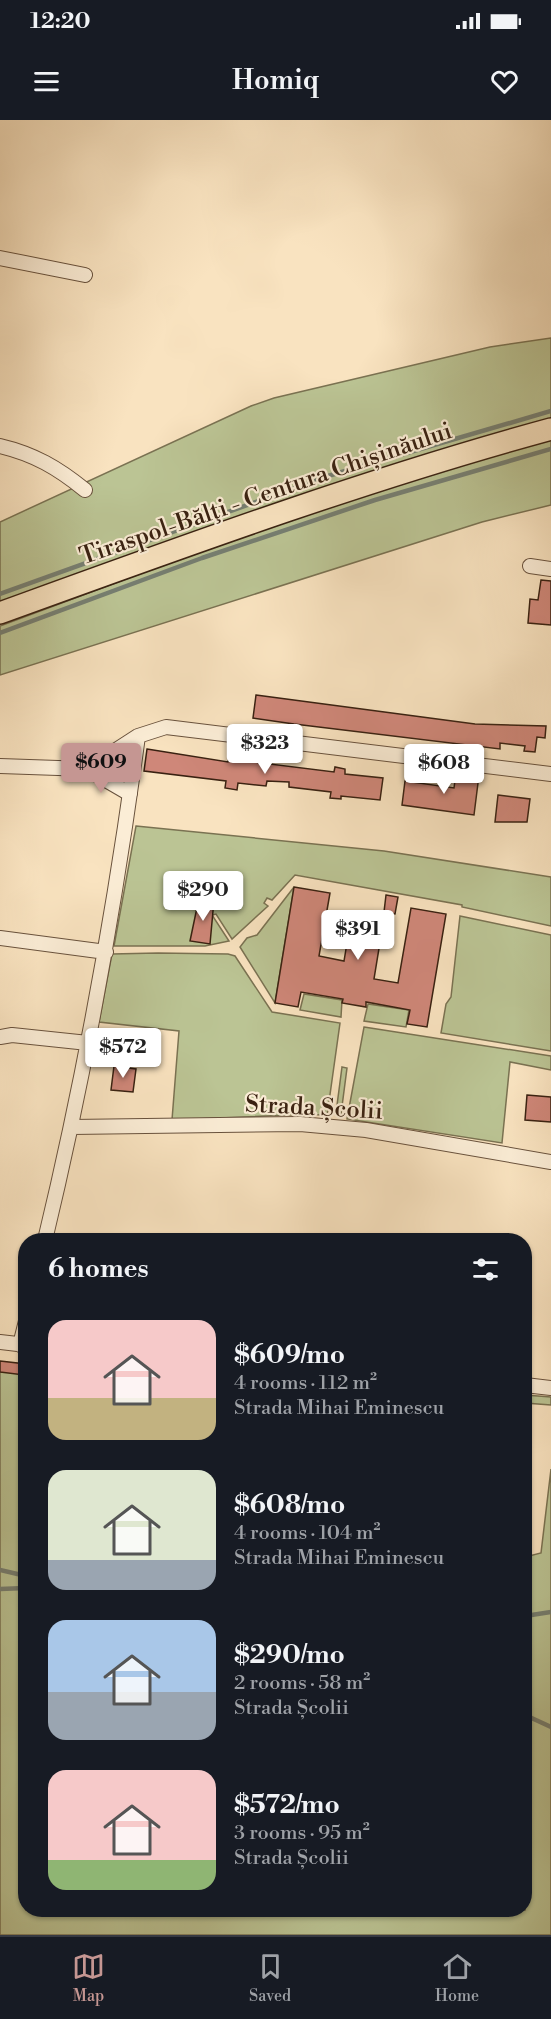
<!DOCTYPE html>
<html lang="en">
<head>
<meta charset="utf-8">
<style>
	body { margin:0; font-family:"Libre Bodoni",serif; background:#242831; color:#f1f3f6; height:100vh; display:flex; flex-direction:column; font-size:22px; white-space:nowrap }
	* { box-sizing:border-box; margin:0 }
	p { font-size:20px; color:#9ea1a6 }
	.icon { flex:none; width:33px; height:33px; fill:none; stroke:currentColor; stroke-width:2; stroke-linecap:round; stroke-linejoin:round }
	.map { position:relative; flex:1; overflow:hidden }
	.panel { position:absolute; left:18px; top:1113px; width:514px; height:684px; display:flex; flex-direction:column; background:#171b24; border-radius:24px; box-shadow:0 2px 4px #0004 }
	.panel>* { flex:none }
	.price { position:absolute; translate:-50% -51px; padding:0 14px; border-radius:6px; background:#fff; color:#222; font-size:20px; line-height:39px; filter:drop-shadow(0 2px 3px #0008) }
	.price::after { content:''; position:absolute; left:50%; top:36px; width:18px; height:14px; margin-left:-9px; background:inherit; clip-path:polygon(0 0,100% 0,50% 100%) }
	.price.on { background:#c59692; color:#111 }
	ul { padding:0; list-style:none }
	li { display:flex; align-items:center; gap:18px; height:150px; padding:0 30px }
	li span { display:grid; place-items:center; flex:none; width:168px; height:120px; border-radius:18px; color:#555 }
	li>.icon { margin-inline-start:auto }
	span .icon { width:72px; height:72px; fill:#fffc; stroke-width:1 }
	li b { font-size:26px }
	h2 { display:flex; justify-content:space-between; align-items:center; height:72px; padding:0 30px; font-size:26px }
	.status { display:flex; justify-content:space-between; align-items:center; height:42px; padding:0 30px; background:#171b24; direction:ltr }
	.status svg { height:16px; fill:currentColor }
	header { display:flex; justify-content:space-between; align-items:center; height:78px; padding:0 30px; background:#171b24; font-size:27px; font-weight:600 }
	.tab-bar { display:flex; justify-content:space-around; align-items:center; height:84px; border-top:2px solid #363941; background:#171b24; font-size:16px; color:#9ea1a6 }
	.tab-bar a { display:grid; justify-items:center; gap:3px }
	.tab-bar .on { color:#c59692 }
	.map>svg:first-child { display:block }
	.green { fill:#bbc494; stroke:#7a7252; stroke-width:1.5 }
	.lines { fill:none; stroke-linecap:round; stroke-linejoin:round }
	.stream { stroke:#767f72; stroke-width:4.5 }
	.building { fill:#cf8779; stroke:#392111; stroke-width:1.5 }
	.minor-casing { stroke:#69523d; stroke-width:16 }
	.highway-casing { stroke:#392111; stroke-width:24 }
	.minor { stroke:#fbedd6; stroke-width:14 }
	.highway { stroke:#f9e3c0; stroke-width:21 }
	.labels { text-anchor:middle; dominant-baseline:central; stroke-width:4.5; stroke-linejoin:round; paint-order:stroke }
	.street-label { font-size:24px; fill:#392111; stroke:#fbedd6 }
</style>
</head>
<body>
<div class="status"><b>12:20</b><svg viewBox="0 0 49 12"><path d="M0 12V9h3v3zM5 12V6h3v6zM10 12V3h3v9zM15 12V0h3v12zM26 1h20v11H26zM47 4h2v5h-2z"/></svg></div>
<header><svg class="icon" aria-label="menu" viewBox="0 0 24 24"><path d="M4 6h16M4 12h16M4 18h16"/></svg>Homiq<svg class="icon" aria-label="heart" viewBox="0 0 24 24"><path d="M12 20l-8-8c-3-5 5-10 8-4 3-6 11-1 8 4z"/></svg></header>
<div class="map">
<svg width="551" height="1815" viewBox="0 0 551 1815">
	<rect width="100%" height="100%" fill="#f9e3c0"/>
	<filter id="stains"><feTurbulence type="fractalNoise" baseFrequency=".00333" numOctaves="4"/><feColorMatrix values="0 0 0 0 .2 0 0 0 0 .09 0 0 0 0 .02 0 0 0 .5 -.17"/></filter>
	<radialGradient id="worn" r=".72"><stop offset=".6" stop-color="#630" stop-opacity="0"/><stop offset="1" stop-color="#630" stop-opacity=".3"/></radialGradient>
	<!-- green -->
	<path class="green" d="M551,218V303L0,485V402L251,286L274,278L490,227Z
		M551,319V385L482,402L0,555V506L225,422L384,368Z
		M122,632L129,637L126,661L124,662L100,651L98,648Z
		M136,706L384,731L551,757V806L462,787V785L295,755L272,780L267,778L264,783L268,786L232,819L216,794L212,795L229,821L205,826H114Z
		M294,767L275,883L240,827L247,818L257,815Z
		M460,796L551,815V931L441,913L446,884L451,877Z
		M158,833L228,834L235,836L272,892L340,903L327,996L312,994L172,1000L179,911L99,902L112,834Z
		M304,874L342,880L341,897L300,890Z
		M368,884L409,890L406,907L364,901Z
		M364,907L551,936V950L510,942L502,1023L347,999Z
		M342,947L347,948L341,994L336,993Z
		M25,1246L26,1790H525V1437L541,1433L551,1349V1815H0V1252Z
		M525,1275L551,1277V1285L525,1283Z"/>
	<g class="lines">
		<!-- stream -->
		<path class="stream" d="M0,474L328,356L551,291
			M0,513L202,438L375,380L551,329
			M0,1450L26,1456
			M0,1469L26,1468
			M525,1496L551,1492
			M525,1595L551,1607"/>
	</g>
	<!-- building -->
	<path class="building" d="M541,460L551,461V505L528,503L530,479L538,480Z
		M256,575L475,604L546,606L545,618L537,617L535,632L524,631L525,626L500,623V629L294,604L253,598Z
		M147,629L228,642L229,639L334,652L335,647L345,649V654L383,658L380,680L341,676V679L330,678L331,672L289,667V662L267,661L266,666L238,663L237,670L225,668L226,661L144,651Z
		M456,653L479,655L474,695L402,685L405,661L454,668Z
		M498,675L530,679L527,702H495Z
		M294,767L330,773L319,836L344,841L349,811L381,816L374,859L398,863L411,788L446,794L427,907L407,904L410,890L366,882V887L342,883L343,879L301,872L298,887L275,883Z
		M386,775L398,777L395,794L384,792Z
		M199,778L214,780L210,824L190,821Z
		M114,946L136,949L133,972L111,970Z
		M527,975L551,977V1002L525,1000Z
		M0,1241L26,1244L24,1255L0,1252Z"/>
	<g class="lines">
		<defs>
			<path id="minor" d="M0,138L85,155
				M0,326C34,334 58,348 85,370
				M530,446L551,449
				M0,646L87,649L138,616L166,607L551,654
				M87,649L130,674
				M0,818L106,832
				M0,917L12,915L88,923
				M72,1007L300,1004L366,1010L551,1042
				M45,1120C85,954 115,786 138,616
				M0,1222L26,1225
				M20,1225L26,1201
				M525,1265L551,1268"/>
			<path id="highway" d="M0,493C182,427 364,360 551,309"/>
		</defs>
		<!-- minor casing -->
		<use href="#minor" class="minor-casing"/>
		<!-- highway casing -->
		<use href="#highway" class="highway-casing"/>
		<!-- minor -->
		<use href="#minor" class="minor"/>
		<!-- highway -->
		<use href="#highway" class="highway"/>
	</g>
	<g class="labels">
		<!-- street labels -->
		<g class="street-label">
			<text transform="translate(266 374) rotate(-19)">Tiraspol-Bălţi - Centura Chișinăului</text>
			<text transform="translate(314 988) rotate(3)">Strada Școlii</text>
		</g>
	</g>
	<rect width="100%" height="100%" filter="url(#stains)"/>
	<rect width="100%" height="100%" fill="url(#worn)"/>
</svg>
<b class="price" style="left:265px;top:655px">$323</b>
<b class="price on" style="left:101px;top:674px">$609</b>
<b class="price" style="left:444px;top:675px">$608</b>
<b class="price" style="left:203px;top:802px">$290</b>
<b class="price" style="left:358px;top:841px">$391</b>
<b class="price" style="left:123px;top:959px">$572</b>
<section class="panel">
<h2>6 homes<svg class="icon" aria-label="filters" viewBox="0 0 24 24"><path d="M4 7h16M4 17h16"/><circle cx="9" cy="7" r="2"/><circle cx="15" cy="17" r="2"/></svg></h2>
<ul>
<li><span style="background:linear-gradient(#f6c9c9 65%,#c2b280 0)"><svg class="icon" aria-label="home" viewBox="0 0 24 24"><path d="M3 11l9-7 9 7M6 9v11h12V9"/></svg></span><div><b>$609/mo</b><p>4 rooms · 112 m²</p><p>Strada Mihai Eminescu</p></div></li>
<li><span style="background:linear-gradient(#dfe7d0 75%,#9aa5b1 0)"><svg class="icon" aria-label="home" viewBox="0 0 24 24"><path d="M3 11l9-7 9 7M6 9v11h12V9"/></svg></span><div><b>$608/mo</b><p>4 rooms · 104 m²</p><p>Strada Mihai Eminescu</p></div></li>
<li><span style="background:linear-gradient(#a9c7e8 60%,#9aa5b1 0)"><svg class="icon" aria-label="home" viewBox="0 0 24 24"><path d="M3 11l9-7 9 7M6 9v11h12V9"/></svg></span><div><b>$290/mo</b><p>2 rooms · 58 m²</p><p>Strada Școlii</p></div></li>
<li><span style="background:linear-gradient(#f6c9c9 75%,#8fb573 0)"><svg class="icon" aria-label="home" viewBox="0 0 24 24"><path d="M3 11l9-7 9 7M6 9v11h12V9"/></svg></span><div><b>$572/mo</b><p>3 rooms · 95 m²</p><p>Strada Școlii</p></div></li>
</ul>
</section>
</div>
<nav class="tab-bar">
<a class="on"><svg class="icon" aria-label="map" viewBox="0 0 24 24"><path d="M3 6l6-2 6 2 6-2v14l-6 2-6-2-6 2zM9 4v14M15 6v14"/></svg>Map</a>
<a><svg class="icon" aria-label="saved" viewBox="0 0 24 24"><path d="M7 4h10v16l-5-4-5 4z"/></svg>Saved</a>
<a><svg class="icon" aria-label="home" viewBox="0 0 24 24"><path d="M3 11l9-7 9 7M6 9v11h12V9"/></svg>Home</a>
</nav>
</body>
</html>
